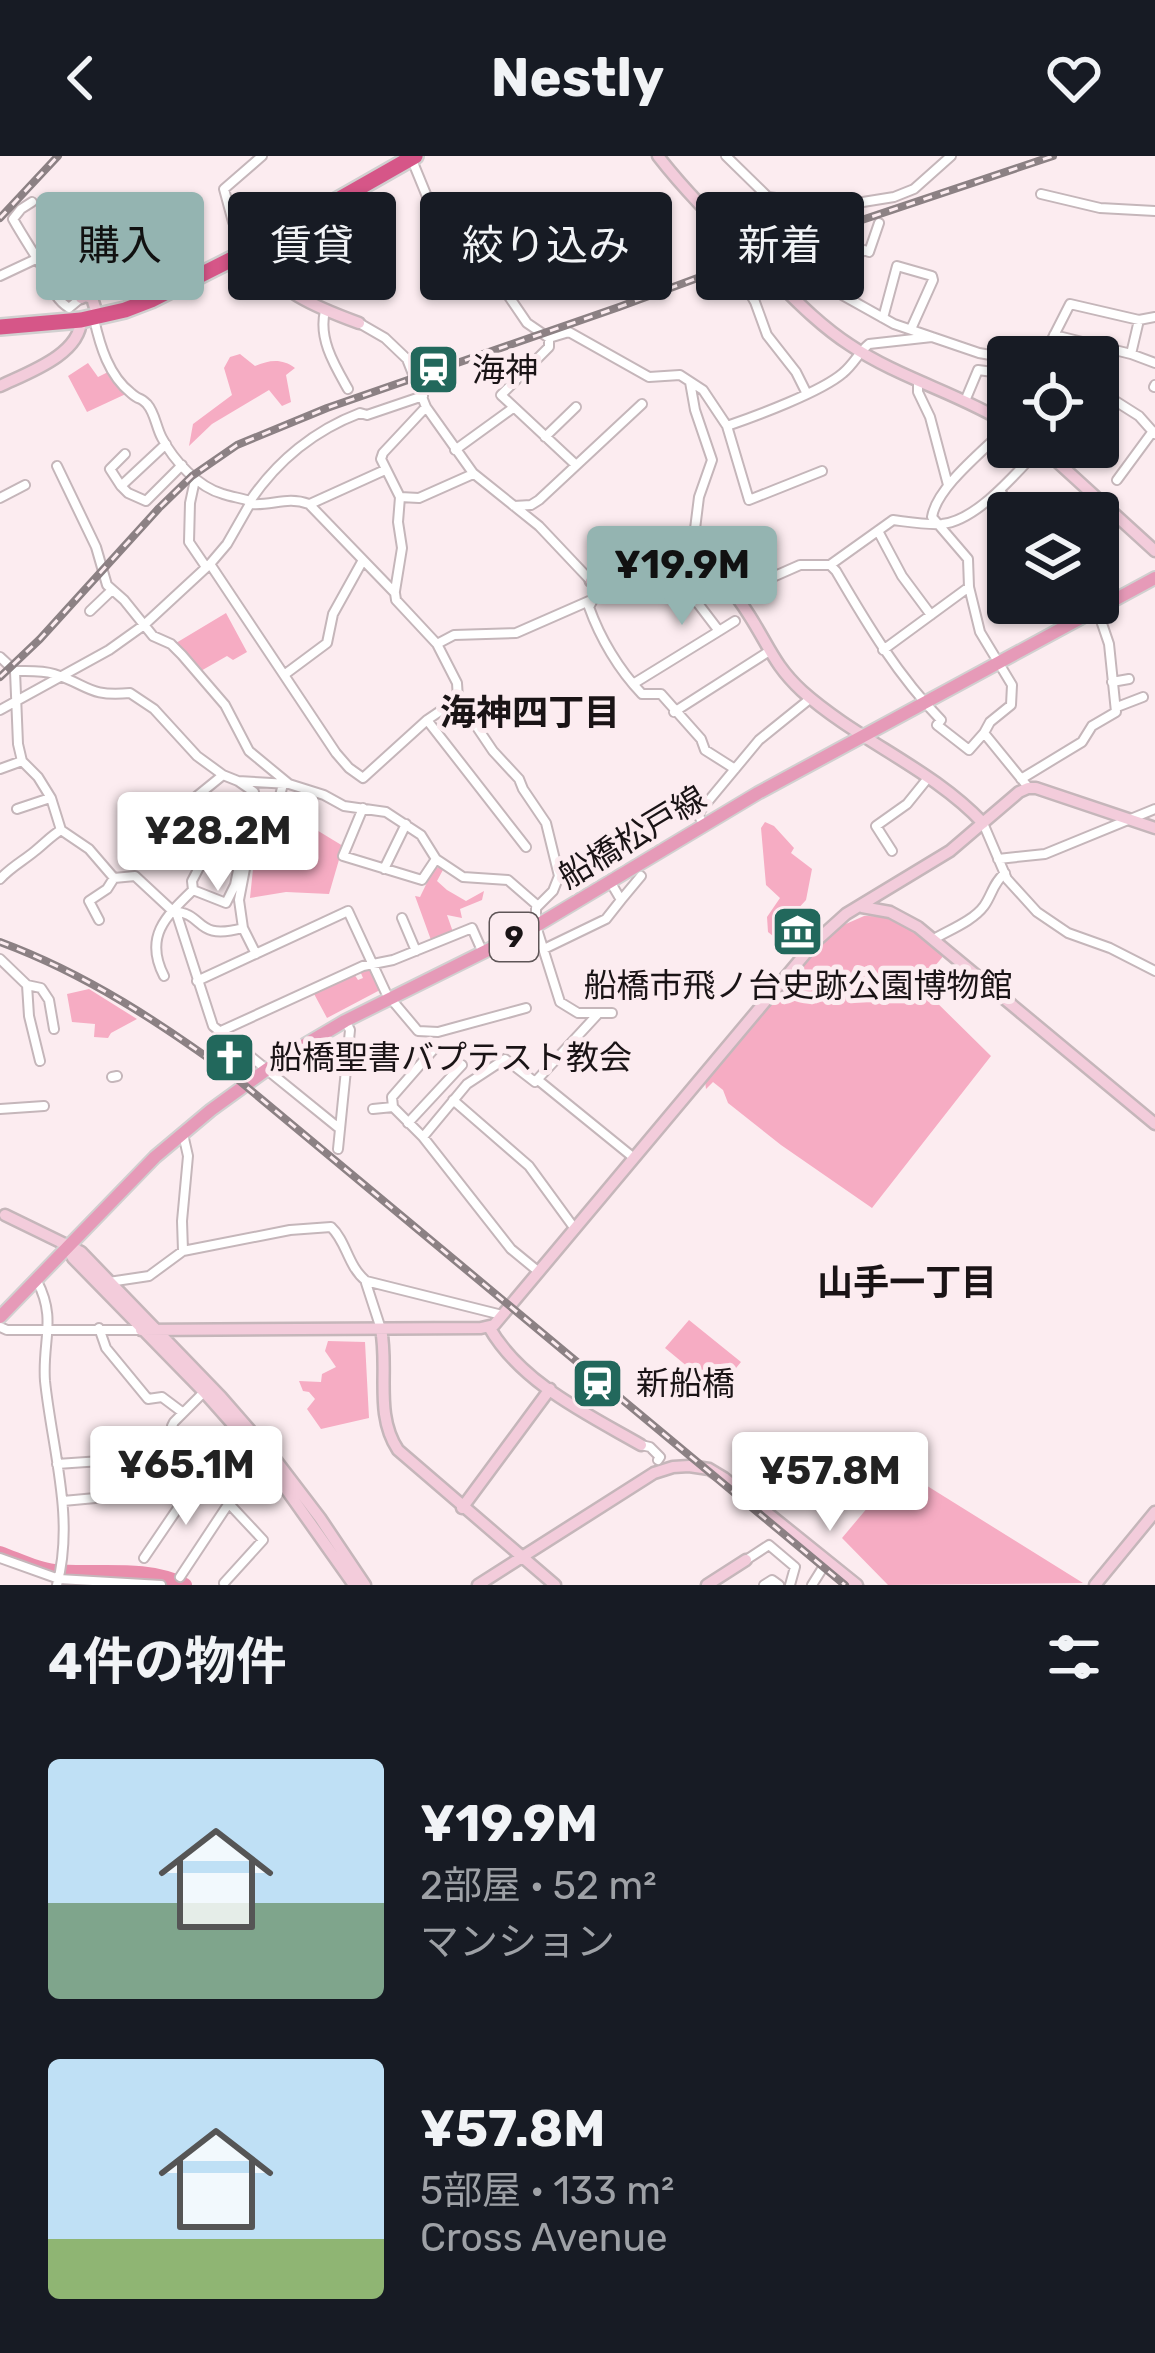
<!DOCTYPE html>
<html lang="ja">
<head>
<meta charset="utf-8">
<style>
	body { margin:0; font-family:Rubik,"Noto Sans JP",sans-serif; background:#242831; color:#f1f3f6; height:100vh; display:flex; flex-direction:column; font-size:45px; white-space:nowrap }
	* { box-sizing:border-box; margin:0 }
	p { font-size:39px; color:#9ea1a6 }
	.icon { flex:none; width:66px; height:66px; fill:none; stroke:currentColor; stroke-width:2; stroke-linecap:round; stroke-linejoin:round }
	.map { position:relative; height:1429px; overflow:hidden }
	.panel { display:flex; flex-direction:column; background:#171b24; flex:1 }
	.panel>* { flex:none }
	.banner { position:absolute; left:36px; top:36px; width:1083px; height:108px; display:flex; gap:24px }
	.tools { position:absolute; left:987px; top:180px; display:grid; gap:24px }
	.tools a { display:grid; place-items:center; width:132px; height:132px; border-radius:12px; background:#171b24; box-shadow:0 3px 9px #0004; font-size:60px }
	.price { position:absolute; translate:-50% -102px; padding:0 27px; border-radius:12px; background:#fff; color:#222; font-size:39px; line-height:78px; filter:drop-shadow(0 3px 6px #0008) }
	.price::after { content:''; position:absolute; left:50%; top:72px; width:36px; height:27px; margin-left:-18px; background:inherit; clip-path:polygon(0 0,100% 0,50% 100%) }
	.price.on { background:#94b4b1; color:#111 }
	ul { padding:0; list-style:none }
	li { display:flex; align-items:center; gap:36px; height:300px; padding:0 48px }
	li span { display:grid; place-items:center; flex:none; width:336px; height:240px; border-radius:12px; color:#555 }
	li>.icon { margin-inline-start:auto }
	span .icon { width:144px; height:144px; fill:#fffc; stroke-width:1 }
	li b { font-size:51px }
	h2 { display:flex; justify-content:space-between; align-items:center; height:144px; padding:0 48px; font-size:51px }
	.chip { padding:0 42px; border-radius:12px; background:#171b24; box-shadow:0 3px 9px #0004; font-size:42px; line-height:108px }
	.chip.on { background:#94b4b1; color:#111 }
	header { display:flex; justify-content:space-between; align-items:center; height:156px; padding:0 48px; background:#171b24; font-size:54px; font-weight:700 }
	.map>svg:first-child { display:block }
	.green { fill:#f6acc3 }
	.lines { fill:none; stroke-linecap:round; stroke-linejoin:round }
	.river { stroke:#e98eac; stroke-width:14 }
	.street-casing { stroke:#c5b6ba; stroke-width:12 }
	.secondary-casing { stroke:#c5b6ba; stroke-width:15 }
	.primary-casing { stroke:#d1d0d0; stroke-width:16 }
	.highway-casing { stroke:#d1d0d0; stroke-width:20 }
	.street { stroke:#fff; stroke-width:8 }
	.secondary { stroke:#f3ccdb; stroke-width:10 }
	.primary { stroke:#e69ab8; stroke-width:12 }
	.highway { stroke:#d65688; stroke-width:15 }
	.rail-casing { stroke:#8c8184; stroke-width:8 }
	.rail { stroke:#fcecf0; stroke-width:3; stroke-dasharray:9; stroke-linecap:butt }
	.labels { text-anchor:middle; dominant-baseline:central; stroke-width:10; stroke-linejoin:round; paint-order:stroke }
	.shield { fill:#fcecf0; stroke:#5e5557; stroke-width:3 }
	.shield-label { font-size:30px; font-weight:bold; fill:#1a1416 }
	.poi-label { font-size:33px; fill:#1a1416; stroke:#fcecf0; text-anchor:start }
	.street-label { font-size:33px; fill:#1a1416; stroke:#fcecf0 }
	.neighbourhood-label { font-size:36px; font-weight:bold; fill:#1a1416; stroke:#fcecf0 }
</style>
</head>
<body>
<header><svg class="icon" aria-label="back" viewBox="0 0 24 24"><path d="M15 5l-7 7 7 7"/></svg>Nestly<svg class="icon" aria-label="heart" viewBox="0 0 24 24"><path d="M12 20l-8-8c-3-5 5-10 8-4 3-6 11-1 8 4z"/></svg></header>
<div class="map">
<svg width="1155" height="1429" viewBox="0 0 1155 1429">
	<rect width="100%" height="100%" fill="#fcecf0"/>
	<!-- green -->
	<path class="green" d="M240,198L255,210C269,204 282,202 295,212L286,219L291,246L282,250L269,234L212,268L189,290L193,268L232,239L224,212L230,201Z
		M88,207L98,221L110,215L128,237L87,256L68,220Z
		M226,457L247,496L233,504L227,500L199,516L186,496L176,487Z
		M285,664L315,673L343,690L329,738L286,736L250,742L253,713L274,711Z
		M765,666L774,670L794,692L791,697L812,713L806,744L773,780L768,776L767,761L780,742L766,729L761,672Z
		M441,711L444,712L437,725L447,734L466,745L484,735L482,744L460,753L462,762L447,759L453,776L431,784L415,740L420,741L434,712Z
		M864,760C902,759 917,776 945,798L919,829L991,900L872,1052L781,989L728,947L723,934L713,926L706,933L705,925L818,790L839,771Z
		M367,812L371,813L380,834L327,862L313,836L354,818L358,824L363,822L360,815Z
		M89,833L137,863L111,877L108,882L94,881L95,868L72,866L67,838Z
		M689,1164L741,1206L717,1235L665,1192Z
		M328,1185L365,1186L369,1262L321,1273L307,1253L315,1243L309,1236L303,1235L299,1225L321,1226L322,1218L336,1211L325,1195Z
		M900,1313L1083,1427L888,1429L842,1382Z"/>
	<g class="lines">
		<!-- river -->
		<path class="river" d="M0,1397C17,1403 36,1413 54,1415C97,1419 145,1409 185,1429"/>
		<defs>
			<path id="street" d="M726,0L768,41L838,50L894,41L914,33L951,0
				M412,4L428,43L458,70L475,100L495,120L527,167L549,182L569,176L649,221L680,219L703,234L727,270L749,344L822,315
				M1041,38L1100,52L1155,55
				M32,46L21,53L13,63C22,79 32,94 41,109C51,126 52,141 69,152L81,142
				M249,93L233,66L224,33L262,0
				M0,120L36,103
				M835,134L852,103L864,94L869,96L879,67
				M325,155C318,183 335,210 348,233
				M883,162L897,110L932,120L933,124L911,173
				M94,163C100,190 109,220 131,237C141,246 138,239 147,248C155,257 156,271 162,282C174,305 198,331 223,338C232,341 241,342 250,345
				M359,167L385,182L407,203L426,251L473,317L539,370L591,425
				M1054,179L1131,198L1155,207
				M549,182V191L501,239L576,309
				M1131,198L1139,164
				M1043,201L1070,148L1139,164L1155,161
				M918,225V236L930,261L948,329
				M690,226L695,254L712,304L699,341L692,397
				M1154,231L1155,229
				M1098,234L1139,260L1155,278
				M806,236L796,216L767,179L755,146L745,129V122C757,114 771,105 785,107L894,168L932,181
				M965,245L978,214L1008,218
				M426,251L383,297L381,303L400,341L419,342L473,318
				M727,270C756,260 821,236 843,217C854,208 859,196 869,188L932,181L979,197L1008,202
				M1008,270C986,293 937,330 932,361L968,403L969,431L980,476L1012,529L1011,549L990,566L984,577L1028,631
				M545,281L576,251
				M166,288L121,330L128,337L146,345L182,309
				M455,294L513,252
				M57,310L96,391L107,429L124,444L153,480L171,488L182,499L225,549L249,595L289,628
				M195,324L190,347L189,386L206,411
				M1117,324L1153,275
				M121,330L110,313L125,298
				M1000,334L1013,357
				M0,342L25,329
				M250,345C277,305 315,274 360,257L367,259L423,240
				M251,348C272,350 287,340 309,348L395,437L396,444L437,488L457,527L458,543L493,595L519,623L523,633L546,667L559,720L553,735L536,752V770L560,846L578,857H612
				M310,348L385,314
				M514,350L531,349L539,344L642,248
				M878,375L902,420L931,459
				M210,408L336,597L349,612L363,622L427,564L458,543
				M830,409L836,415C867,468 898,520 941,564L937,569L969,594L984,577
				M728,428L775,420L800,409H830L893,364C909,366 926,369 942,368C977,365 1018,315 1041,291
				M601,429L589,451C600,482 619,514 642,538H661L701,583L705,594L735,613
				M395,435L402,392L398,366L400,341
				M90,455L112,434
				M719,475L735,465
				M437,488L454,479L516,477L589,445
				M883,494L969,431
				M0,501L15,515C28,515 42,514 54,518C89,529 88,541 130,537L154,553L197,600L223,619L238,625L254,636L235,729L226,747L193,734
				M15,515L18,588L22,605L38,621L51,642L61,674L89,693L114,722L135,720L177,759L213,870L340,973
				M284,519L327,487L333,458L363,404
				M1112,526L1129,523
				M633,528L719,475L664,403
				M1117,551L1143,541
				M0,554L109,494L144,469L210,408L227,388L251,346
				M674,556L768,496
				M427,564L526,691
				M0,613L22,605
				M1021,623L1082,586L1092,570L1116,556L1109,488L1095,447
				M238,625L289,628L324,639L344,650L386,656L421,679L436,703L463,721L508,724L538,750
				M363,652L343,700L422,724L436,703
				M17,653L50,642
				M983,667L1007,723L1037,756L1068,777L1110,792L1155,815
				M249,669L271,675L283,628
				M704,670L699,660L700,655L759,584L811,542
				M253,671L239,744L243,772L256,798
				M892,695L876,670L907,648L928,622
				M998,703L1045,698L1155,653
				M384,713L406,668
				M0,723C11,711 23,705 35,695C45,687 51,680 61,674
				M621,744L641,720
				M173,755C207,758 193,785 243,772
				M402,762L416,795
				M99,764L89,745L107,733L114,722
				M934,783C949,774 973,765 984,750C992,739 993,727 1005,717
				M544,793L606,763L621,744L611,727
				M0,803L27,829L41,832L49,844L54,873
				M164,820C144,781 165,761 193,734L192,725L204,702C197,683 195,666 186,649L223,619
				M197,825L348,755L386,837L418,875L438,876L526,852
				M27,829L29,860L40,905
				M219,876L363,810L393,804L472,772L483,797
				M112,921L117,920
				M538,924L634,1002
				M453,944L529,1010L575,1073
				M0,953L44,950
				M373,953L393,951
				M408,967L462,909
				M183,978L188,1000L182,1065L183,1095
				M423,981L393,951L392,941L433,894
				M338,993L350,874L345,865
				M539,1116L511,1093L423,981L467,928L505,903L535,926L597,859
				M37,1125C57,1163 42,1185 45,1225C52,1293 75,1362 57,1429
				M109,1126L149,1120L183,1095L290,1074L331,1071C347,1086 347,1109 366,1125L502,1159
				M366,1127L381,1173
				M0,1171L7,1174H141
				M99,1172L106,1192L148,1243L162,1241L182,1256
				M205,1235L174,1266L172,1270L176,1291L263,1384L224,1427
				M641,1289L650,1291L660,1301L658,1304
				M57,1308L101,1305
				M63,1345L117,1340L156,1322L176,1291
				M0,1402L59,1423L161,1429
				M144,1402L201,1318
				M746,1404L769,1389L795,1411L790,1429
				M180,1421L229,1347
				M764,1429L772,1424L779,1429
				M812,1429L827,1405"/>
			<path id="secondary" d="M658,0C689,40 724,73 760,109C789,137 816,167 850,189C899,222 958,237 1008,268
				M250,94C276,135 315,151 359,167
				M81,142L85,140L92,142L98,161
				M0,230C27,217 80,199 81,164
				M1041,291L1155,395
				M591,425L601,429L608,427L683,396L692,397L702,402C719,419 736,438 749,459C769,490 774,509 802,535C858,585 931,612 983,667
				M862,751L890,756L918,771L1155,968
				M5,1059L81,1096L221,1241L275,1303L320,1362L365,1429
				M67,1090L73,1102L204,1236L269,1309L354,1429
				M489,1171C521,1227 587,1258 641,1289
				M381,1173C389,1214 374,1258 398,1294L555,1429
				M141,1174L481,1172L494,1169L815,786L846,758L950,695L1019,636L1028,632H1036L1155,672
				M462,1352L550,1233
				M478,1429L654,1317L673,1311L689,1310L709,1313L724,1322L857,1429
				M707,1429L746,1404
				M1095,1429L1155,1356"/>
			<path id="primary" d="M0,1161L155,1001L211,954L284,901L345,865L536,770L758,637L1155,422"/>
			<path id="highway" d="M0,171L81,164L125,154L151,144L250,94L415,0"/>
		</defs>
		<!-- street casing -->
		<use href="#street" class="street-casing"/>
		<!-- secondary casing -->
		<use href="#secondary" class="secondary-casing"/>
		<!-- primary casing -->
		<use href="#primary" class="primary-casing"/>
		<!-- highway casing -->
		<use href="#highway" class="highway-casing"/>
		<!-- street -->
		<use href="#street" class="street"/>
		<!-- secondary -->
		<use href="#secondary" class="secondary"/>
		<!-- primary -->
		<use href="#primary" class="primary"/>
		<!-- highway -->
		<use href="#highway" class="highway"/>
		<defs>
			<path id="rail" d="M0,62L58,0
				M0,521L40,483L159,352L192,320L237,289L327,252L619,151L784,90L1053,0
				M0,786C87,818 162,868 236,922L845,1429"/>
		</defs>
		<!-- rail casing -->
		<use href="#rail" class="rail-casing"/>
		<!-- rail -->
		<use href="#rail" class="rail"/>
	</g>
	<!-- icons -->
	<defs>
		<symbol id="station-square" viewBox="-11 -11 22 22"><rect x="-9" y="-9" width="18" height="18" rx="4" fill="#22685c" stroke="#fcecf0"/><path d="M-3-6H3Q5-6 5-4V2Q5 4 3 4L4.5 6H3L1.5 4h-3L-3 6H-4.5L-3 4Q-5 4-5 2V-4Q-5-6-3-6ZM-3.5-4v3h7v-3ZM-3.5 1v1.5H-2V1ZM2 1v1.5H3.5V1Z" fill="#fff"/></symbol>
		<symbol id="museum-square" viewBox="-11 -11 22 22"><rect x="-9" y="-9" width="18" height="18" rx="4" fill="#22685c" stroke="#fcecf0"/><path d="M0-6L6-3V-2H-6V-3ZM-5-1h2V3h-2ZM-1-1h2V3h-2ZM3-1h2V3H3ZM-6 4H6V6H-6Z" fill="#fff"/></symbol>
		<symbol id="church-square" viewBox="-11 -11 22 22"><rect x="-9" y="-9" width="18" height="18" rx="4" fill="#22685c" stroke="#fcecf0"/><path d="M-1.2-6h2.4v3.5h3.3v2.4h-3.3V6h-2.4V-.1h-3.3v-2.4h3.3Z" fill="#fff"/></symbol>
	</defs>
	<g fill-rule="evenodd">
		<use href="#station-square" x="404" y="184" width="59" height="59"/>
		<use href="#museum-square" x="768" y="746" width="59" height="59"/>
		<use href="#church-square" x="200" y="872" width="59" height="59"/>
		<use href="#station-square" x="568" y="1198" width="59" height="59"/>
	</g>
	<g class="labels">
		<!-- shield labels -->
		<rect class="shield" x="490" y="757" width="48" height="48" rx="9"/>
		<g class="shield-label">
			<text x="514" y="781">9</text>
		</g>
		<!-- poi labels -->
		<g class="poi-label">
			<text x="472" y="213">海神</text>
			<text x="798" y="829" text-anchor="middle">船橋市飛ノ台史跡公園博物館</text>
			<text x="269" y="901">船橋聖書バプテスト教会</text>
			<text x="636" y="1227">新船橋</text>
		</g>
		<!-- street labels -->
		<g class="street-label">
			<text transform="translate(632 681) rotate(-31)">船橋松戸線</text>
		</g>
		<!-- neighbourhood labels -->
		<g class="neighbourhood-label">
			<text x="530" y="556">海神四丁目</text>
			<text x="907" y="1126">山手一丁目</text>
		</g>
	</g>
</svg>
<div class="tools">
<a><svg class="icon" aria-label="locate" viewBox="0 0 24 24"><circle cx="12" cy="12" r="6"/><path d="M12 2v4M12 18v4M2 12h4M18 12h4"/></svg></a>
<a><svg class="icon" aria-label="layers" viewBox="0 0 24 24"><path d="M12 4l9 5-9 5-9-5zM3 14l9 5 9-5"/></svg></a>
</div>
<b class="price on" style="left:682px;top:472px">¥19.9M</b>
<b class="price" style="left:218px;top:738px">¥28.2M</b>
<b class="price" style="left:186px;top:1372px">¥65.1M</b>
<b class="price" style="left:830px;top:1378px">¥57.8M</b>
<div class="banner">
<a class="chip on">購入</a>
<a class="chip">賃貸</a>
<a class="chip">絞り込み</a>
<a class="chip">新着</a>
</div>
</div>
<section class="panel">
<h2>4件の物件<svg class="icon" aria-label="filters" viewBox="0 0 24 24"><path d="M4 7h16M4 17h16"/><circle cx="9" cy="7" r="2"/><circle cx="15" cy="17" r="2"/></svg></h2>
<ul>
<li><span style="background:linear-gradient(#bfe0f5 60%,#7fa58c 0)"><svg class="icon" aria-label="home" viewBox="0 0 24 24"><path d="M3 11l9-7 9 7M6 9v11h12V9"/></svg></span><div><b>¥19.9M</b><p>2部屋 · 52 m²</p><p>マンション</p></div></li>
<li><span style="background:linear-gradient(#bfe0f5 75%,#8fb573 0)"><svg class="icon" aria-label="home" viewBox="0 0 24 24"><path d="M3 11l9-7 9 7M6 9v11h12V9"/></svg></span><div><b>¥57.8M</b><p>5部屋 · 133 m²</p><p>Cross Avenue</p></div></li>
</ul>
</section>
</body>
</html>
